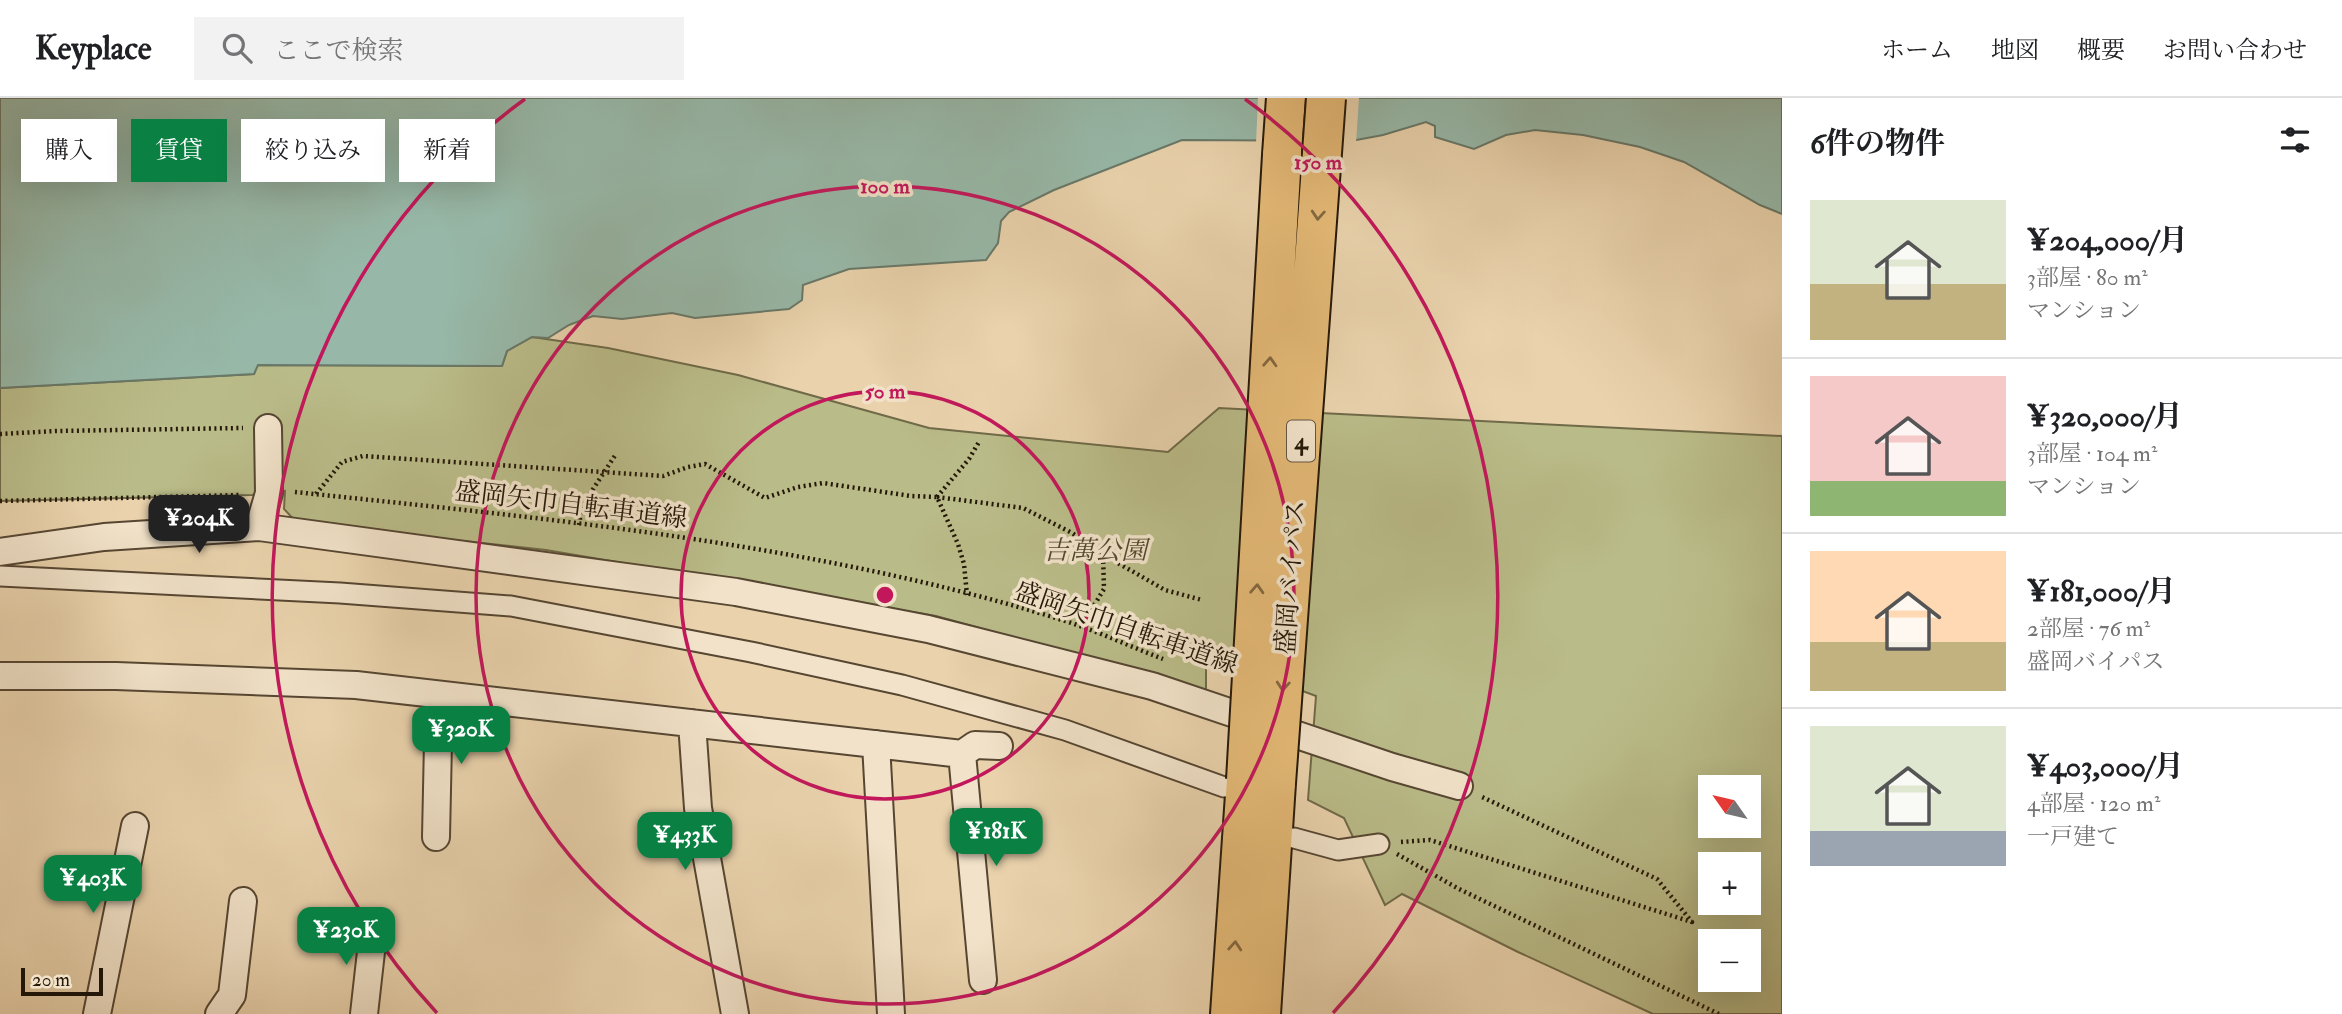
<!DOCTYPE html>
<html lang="ja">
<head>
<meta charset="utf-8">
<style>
	body { margin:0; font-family:"IM FELL Double Pica","Noto Serif JP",serif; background:#f2f2f2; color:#202124; height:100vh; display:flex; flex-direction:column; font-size:26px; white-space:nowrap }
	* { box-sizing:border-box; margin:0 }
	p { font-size:23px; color:#757577 }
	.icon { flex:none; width:38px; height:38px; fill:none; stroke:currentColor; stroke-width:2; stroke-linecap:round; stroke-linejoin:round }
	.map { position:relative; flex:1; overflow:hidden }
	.drawer { display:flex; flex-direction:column; background:#fff; width:560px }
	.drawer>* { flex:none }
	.hud { position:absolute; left:21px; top:21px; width:665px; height:63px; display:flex; gap:14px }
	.needle { width:46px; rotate:304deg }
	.controls { position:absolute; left:1698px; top:677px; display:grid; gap:14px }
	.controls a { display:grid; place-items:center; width:63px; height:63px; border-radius:0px; background:#fff; box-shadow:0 7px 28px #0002; font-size:35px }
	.scale { position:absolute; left:21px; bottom:18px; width:82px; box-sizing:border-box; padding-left:7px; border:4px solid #251809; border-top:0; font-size:19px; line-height:24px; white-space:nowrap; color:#251809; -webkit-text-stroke:5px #f1e2c9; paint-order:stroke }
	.price { position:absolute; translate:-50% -60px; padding:0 16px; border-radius:14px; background:#0b8043; color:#fff; font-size:23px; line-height:46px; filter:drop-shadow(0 2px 4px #0008) }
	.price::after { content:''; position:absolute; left:50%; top:42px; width:21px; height:16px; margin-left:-10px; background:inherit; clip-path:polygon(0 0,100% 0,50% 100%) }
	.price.on { background:#222; color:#fff }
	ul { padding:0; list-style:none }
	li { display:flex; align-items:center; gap:21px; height:175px; padding:0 28px }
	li+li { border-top:2px solid #e0e0e0 }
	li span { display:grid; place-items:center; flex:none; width:196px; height:140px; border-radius:0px; color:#555 }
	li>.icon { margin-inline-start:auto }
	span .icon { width:84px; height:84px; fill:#fffc; stroke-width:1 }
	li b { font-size:30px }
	h2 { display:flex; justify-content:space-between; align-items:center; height:84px; padding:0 28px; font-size:30px }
	.tag { padding:0 24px; border-radius:0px; background:#fff; box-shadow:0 7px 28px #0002; font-size:24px; line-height:63px }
	.tag.on { background:#0b8043; color:#fff }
	header { display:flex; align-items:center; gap:42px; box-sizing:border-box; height:98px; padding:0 35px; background:#fff; border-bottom:2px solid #e0e0e0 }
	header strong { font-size:33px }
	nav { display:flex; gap:38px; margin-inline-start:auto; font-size:24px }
	.search { width:490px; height:63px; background:#f2f2f2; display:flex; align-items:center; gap:18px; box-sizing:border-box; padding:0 24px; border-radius:0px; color:#757577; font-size:26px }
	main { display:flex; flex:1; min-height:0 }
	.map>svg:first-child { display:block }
	.green { fill:#b9bb88; stroke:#6f6a48; stroke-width:2; fill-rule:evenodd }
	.water { fill:#97b8a8; stroke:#697868; stroke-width:2 }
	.pier { fill:#e9d2ac }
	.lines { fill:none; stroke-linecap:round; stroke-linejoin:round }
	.pedestrian-casing { stroke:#564632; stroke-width:23 }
	.minor-casing { stroke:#564632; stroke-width:30 }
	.trunk-casing { stroke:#251809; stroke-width:42 }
	.path { stroke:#251809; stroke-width:4.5; stroke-dasharray:2 3.5; stroke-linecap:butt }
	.pedestrian { stroke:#f1e2c9; stroke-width:19 }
	.minor { stroke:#f1e2c9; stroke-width:26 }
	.trunk { stroke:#e4b976; stroke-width:38 }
	.trunk-bridge-casing { stroke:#251809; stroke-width:42; stroke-linecap:butt }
	.trunk-bridge { stroke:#e4b976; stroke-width:38 }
	.oneway { stroke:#846840 }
	.ring { fill:none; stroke:#c2185b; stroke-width:3.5 }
	.labels { text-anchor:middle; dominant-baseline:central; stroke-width:7; stroke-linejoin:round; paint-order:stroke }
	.shield { fill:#f1e2c9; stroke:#625543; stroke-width:2 }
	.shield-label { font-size:24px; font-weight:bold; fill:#251809 }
	.street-label { font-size:26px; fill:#251809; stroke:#f1e2c9 }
	.park-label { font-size:26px; font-style:italic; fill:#51492f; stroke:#f1e2c9 }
	.centre { fill:#c2185b; stroke:#f1e2c9; stroke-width:3.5 }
	.ring-label { font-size:21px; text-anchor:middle; font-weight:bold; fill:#c2185b; stroke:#f1e2c9; stroke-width:7; stroke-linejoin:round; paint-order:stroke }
</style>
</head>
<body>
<header>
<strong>Keyplace</strong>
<div class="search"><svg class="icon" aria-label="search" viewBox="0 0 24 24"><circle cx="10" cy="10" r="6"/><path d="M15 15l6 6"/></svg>ここで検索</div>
<nav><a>ホーム</a><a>地図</a><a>概要</a><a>お問い合わせ</a></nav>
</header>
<main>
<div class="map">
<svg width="1782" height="916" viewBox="0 0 1782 916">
	<rect width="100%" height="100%" fill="#e9d2ac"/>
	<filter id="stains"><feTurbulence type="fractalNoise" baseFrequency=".00286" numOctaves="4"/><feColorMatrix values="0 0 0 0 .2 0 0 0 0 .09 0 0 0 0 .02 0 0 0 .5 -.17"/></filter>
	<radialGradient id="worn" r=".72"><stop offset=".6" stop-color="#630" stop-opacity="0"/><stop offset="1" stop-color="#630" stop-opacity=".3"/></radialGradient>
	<!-- green -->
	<path class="green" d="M532,239L608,250L738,277L929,330L1168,354L1219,310L1782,338V916H1653L1518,854L1402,796L1385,807L1344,720L1308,702L1316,598L1206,557V592L936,518L546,452L297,425L284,411L285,393L252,397L0,403V290L254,276L257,267L502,268L507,253ZM1710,690H1748V728H1710ZM1710,766H1748V805H1710ZM1710,844H1748V882H1710Z"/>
	<!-- water -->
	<path class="water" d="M0,0H1782V116L1760,107L1684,64L1640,49L1583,37L1535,32L1506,37L1474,51L1435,39V28L1426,24L1383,37L1351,43L1182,42L1054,92L1009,114L1001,123L998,145L986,162L849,171L803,187L802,202L789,211L695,220L672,215L622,221L593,218L569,227L548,240L532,239L507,253L502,268L258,267L254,276L0,290Z"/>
	<!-- pier -->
	<path class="pier" d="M1258,0H1359L1356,45L1256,46Z"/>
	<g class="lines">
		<defs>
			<path id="pedestrian" d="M0,478L340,495L511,508L751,554L902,587L1065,632L1224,689
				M1294,740L1338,752L1379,746"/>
			<path id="minor" d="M259,429L736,494L928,531L1152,588L1392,669L1459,688
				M0,454L104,439L259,429L269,395L268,330
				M0,578H116L356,587L962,656
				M692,625L698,710L735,916
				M876,646L891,916
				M436,739L439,597
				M983,882L962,656L975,647L999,648
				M97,916L135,728
				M219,916L232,897L243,803
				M364,916L374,827"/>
			<path id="trunk" d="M1282,57L1286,0
				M1230,916L1246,682
				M1261,916L1276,685"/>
		</defs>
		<!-- pedestrian casing -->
		<use href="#pedestrian" class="pedestrian-casing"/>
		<!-- minor casing -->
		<use href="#minor" class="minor-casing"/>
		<!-- trunk casing -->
		<use href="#trunk" class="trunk-casing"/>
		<!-- path -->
		<path class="path" d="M0,336L56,333L243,330
			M295,394C551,421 813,445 1059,521C1095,532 1129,548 1163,561
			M316,396L342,364L363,358L663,378L688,369L705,366L765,400L798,389L823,385L911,398L937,399L958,446L964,466L967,497
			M937,399L1023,410L1072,435L1103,456L1104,491L1081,529
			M937,399L969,361L979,344
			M0,403L241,397
			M579,427L582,408L616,356
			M1104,457L1165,492L1202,502
			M1401,744L1430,742L1692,824L1657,781L1482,699
			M1397,756L1459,791L1719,916"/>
		<!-- pedestrian -->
		<use href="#pedestrian" class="pedestrian"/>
		<!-- minor -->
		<use href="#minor" class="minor"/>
		<!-- trunk -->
		<use href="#trunk" class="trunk"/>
		<defs>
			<path id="trunk-bridge" d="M1246,682L1282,57
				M1276,685L1326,0"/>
		</defs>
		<!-- trunk-bridge casing -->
		<use href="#trunk-bridge" class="trunk-bridge-casing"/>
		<!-- trunk-bridge -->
		<use href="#trunk-bridge" class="trunk-bridge"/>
	</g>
	<!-- one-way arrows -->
	<defs><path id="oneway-chevron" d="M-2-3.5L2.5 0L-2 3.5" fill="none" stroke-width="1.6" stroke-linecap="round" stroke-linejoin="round" transform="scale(1.75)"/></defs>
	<g class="oneway">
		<use href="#oneway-chevron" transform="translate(1318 117) rotate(94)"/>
		<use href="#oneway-chevron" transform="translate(1270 264) rotate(-87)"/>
		<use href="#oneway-chevron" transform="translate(1257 491) rotate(-87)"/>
		<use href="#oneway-chevron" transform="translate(1283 588) rotate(94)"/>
		<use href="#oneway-chevron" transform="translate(1235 848) rotate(-86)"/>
	</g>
	<!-- distance rings -->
	<g class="ring">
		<circle cx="885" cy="497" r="204"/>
		<circle cx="885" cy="497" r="409"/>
		<path d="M437 915A613 613 0 0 1 525 1M1245 1A613 613 0 0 1 1333 915"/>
	</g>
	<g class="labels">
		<!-- shield labels -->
		<rect class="shield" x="1287" y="322.5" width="28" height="41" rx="5"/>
		<g class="shield-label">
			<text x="1301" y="343">4</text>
		</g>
		<!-- street labels -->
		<g class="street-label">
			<text transform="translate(571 407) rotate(7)">盛岡矢巾自転車道線</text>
			<text transform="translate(1291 479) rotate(-86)">盛岡バイパス</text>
			<text transform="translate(1126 530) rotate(19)">盛岡矢巾自転車道線</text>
		</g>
		<!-- park labels -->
		<g class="park-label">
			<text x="1095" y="453">吉萬公園</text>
		</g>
	</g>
	<circle cx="885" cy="497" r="10" class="centre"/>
	<g class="ring-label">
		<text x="1318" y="71">150 m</text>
		<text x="885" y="95">100 m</text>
		<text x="885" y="300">50 m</text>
	</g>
	<rect width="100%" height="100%" filter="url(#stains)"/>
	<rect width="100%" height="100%" fill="url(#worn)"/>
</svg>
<div class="controls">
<a><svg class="needle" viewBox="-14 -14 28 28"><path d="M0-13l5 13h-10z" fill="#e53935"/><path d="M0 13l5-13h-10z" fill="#757577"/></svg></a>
<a>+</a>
<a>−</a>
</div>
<div class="scale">20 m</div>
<b class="price on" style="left:199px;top:457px">¥204K</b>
<b class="price" style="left:461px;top:668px">¥320K</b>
<b class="price" style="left:996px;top:770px">¥181K</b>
<b class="price" style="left:685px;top:774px">¥433K</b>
<b class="price" style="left:93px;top:817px">¥403K</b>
<b class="price" style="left:346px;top:869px">¥230K</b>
<div class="hud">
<a class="tag">購入</a>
<a class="tag on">賃貸</a>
<a class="tag">絞り込み</a>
<a class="tag">新着</a>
</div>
</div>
<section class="drawer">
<h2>6件の物件<svg class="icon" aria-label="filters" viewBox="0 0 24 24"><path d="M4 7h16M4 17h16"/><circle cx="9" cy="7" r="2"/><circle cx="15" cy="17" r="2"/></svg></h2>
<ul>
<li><span style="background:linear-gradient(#dfe7d0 60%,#c2b280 0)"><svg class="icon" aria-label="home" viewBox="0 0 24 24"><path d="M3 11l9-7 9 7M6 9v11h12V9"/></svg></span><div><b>¥204,000/月</b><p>3部屋 · 80 m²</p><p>マンション</p></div></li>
<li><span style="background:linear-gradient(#f6c9c9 75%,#8fb573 0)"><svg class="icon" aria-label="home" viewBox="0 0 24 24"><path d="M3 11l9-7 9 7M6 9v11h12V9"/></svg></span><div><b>¥320,000/月</b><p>3部屋 · 104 m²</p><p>マンション</p></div></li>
<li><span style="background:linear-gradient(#ffd9b3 65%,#c2b280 0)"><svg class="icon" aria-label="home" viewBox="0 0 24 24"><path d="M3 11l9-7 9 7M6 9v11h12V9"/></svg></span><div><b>¥181,000/月</b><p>2部屋 · 76 m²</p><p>盛岡バイパス</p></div></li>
<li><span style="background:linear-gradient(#dfe7d0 75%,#9aa5b1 0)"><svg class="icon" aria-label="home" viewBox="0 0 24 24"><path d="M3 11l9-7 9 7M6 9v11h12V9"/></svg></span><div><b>¥403,000/月</b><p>4部屋 · 120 m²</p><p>一戸建て</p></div></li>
</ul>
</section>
</main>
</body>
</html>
